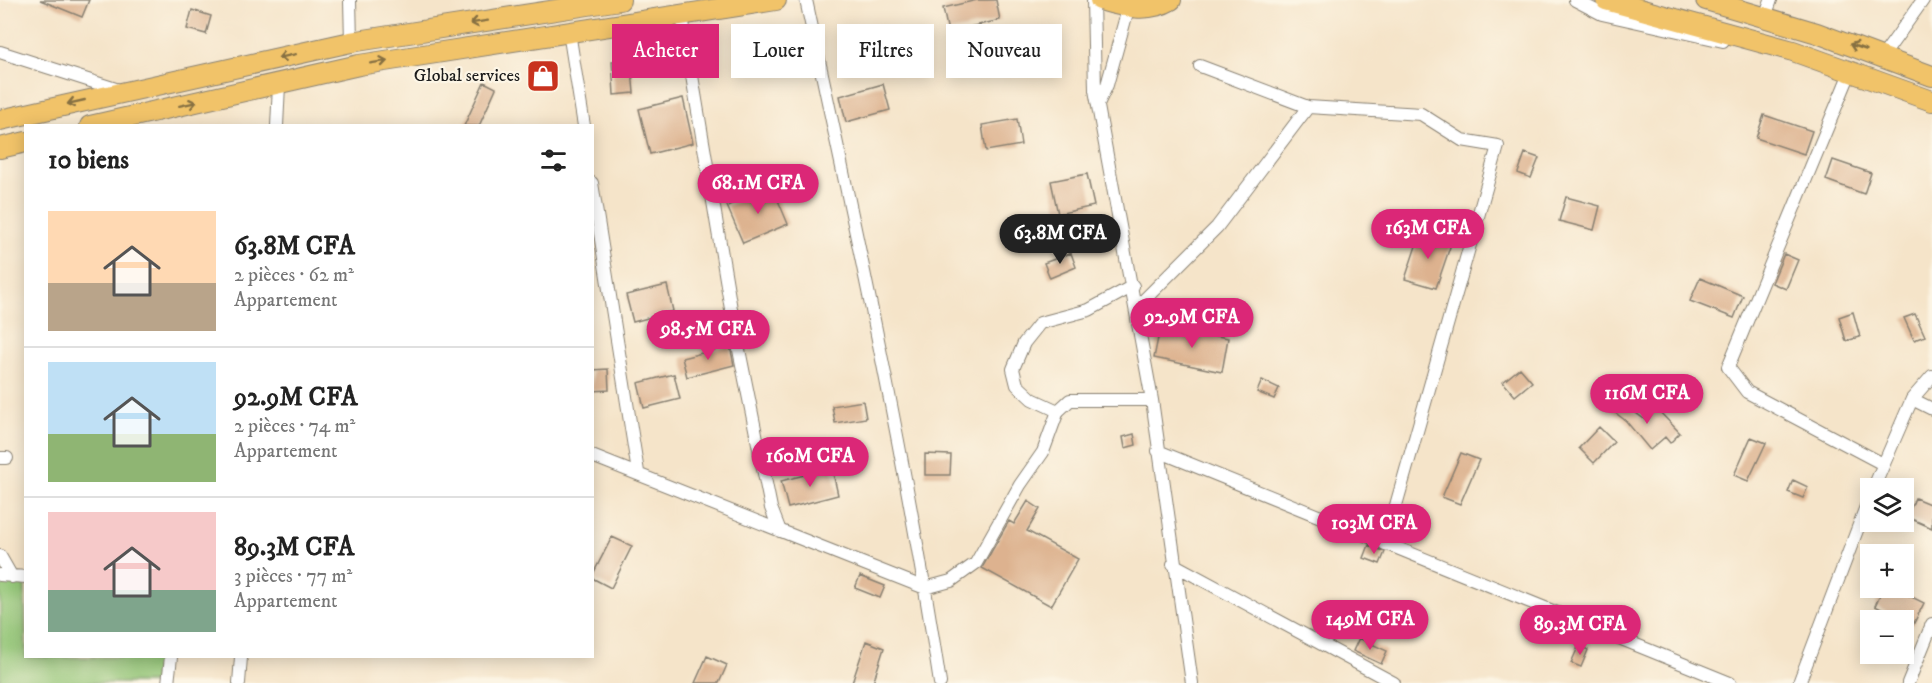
<!DOCTYPE html>
<html lang="fr">
<head>
<meta charset="utf-8">
<style>
	body { margin:0; font-family:"IM FELL DW Pica",serif; background:#f2f2f2; color:#222; height:100vh; display:flex; flex-direction:column; font-size:22px; white-space:nowrap }
	* { box-sizing:border-box; margin:0 }
	p { font-size:20px; color:#767676 }
	.icon { flex:none; width:33px; height:33px; fill:none; stroke:currentColor; stroke-width:2; stroke-linecap:round; stroke-linejoin:round }
	.map { position:relative; flex:1; overflow:hidden }
	.panel { position:absolute; left:24px; top:124px; width:570px; height:534px; display:flex; flex-direction:column; background:#fff; border-radius:0px; box-shadow:0 3px 15px #0003 }
	.panel>* { flex:none }
	.guide { position:absolute; left:612px; top:24px; width:570px; height:54px; display:flex; gap:12px }
	.fabs { position:absolute; left:1860px; top:478px; display:grid; gap:12px }
	.fabs a { display:grid; place-items:center; width:54px; height:54px; border-radius:0px; background:#fff; box-shadow:0 3px 15px #0003; font-size:30px }
	.price { position:absolute; translate:-50% -51px; padding:0 14px; border-radius:21px; background:#db2777; color:#fff; font-size:20px; line-height:39px; filter:drop-shadow(0 2px 3px #0008) }
	.price::after { content:''; position:absolute; left:50%; top:36px; width:18px; height:14px; margin-left:-9px; background:inherit; clip-path:polygon(0 0,100% 0,50% 100%) }
	.price.selected { background:#222; color:#fff }
	ul { padding:0; list-style:none }
	li { display:flex; align-items:center; gap:18px; height:150px; padding:0 24px }
	li+li { border-top:2px solid #e0e0e0 }
	li span { display:grid; place-items:center; flex:none; width:168px; height:120px; border-radius:0px; color:#555 }
	li>.icon { margin-inline-start:auto }
	span .icon { width:72px; height:72px; fill:#fffc; stroke-width:1 }
	li b { font-size:26px }
	h2 { display:flex; justify-content:space-between; align-items:center; height:72px; padding:0 24px; font-size:26px }
	.chip { padding:0 21px; border-radius:0px; background:#fff; box-shadow:0 3px 15px #0003; font-size:21px; line-height:54px }
	.chip.selected { background:#db2777; color:#fff }
	.map>svg:first-child { display:block }
	.green { fill:#92c576; stroke:#577049; stroke-width:1.5 }
	.building { fill:#ddb28f }
	.lines { fill:none; stroke-linecap:round; stroke-linejoin:round }
	.minor-casing { stroke:#888072; stroke-width:14 }
	.trunk-casing { stroke:#888072; stroke-width:22 }
	.minor { stroke:#fff; stroke-width:12 }
	.trunk { stroke:#f1c369; stroke-width:20 }
	.oneway { stroke:#867042 }
	.labels { text-anchor:middle; dominant-baseline:central; stroke-width:4.5; stroke-linejoin:round; paint-order:stroke }
	.poi-label { font-size:18px; fill:#1c1c1c; stroke:#fcf5e5; text-anchor:end }
</style>
</head>
<body>
<div class="map">
<svg width="1932" height="683" viewBox="0 0 1932 683">
	<rect width="100%" height="100%" fill="#fcf5e5"/>
	<filter id="ink" filterUnits="userSpaceOnUse"><feTurbulence type="fractalNoise" baseFrequency=".0167" numOctaves="2"/><feDisplacementMap in="SourceGraphic" scale="12" xChannelSelector="R" yChannelSelector="G"/><feConvolveMatrix kernelMatrix="1 2 1 2 8 2 1 2 1" color-interpolation-filters="sRGB"/></filter>
	<filter id="wash" filterUnits="userSpaceOnUse"><feTurbulence type="fractalNoise" baseFrequency=".008" numOctaves="4" result="noise"/><feDisplacementMap in="SourceGraphic" scale="24" xChannelSelector="R" yChannelSelector="G"/><feGaussianBlur stdDeviation="1.35" result="paint"/><feColorMatrix in="noise" values="0 0 0 0 0 0 0 0 0 0 0 0 0 0 0 0 0 1.4 0 .05"/><feComposite in="paint" operator="in"/></filter>
	<g filter="url(#wash)">
		<rect width="100%" height="100%" fill="#f5e4c9"/>
		<!-- green -->
		<path class="green" d="M0,581L25,585L26,657H162L158,683H0Z"/>
		<g id="blocks">
			<!-- building -->
			<path class="building" d="M40,0H89L82,17Z
				M977,0H996L1000,20L948,32L943,8Z
				M192,10L211,16L206,34L187,29Z
				M1037,32L1044,48L1033,53L1026,38Z
				M893,51L896,62L875,67L873,56Z
				M631,60L634,93L614,95L612,61Z
				M484,82L496,88L479,126H464Z
				M883,84L890,110L846,122L840,96Z
				M683,98L693,143L650,154L639,109Z
				M1764,115L1812,131L1804,154L1756,138Z
				M1017,119L1021,145L986,151L982,125Z
				M1525,153L1539,158L1531,178L1518,173Z
				M1833,160L1871,173L1864,194L1826,180Z
				M1087,174L1094,206L1058,214L1051,181Z
				M772,186L788,224L743,243L727,206Z
				M1566,197L1600,206L1594,230L1559,221Z
				M1421,231L1452,241L1436,288L1405,279Z
				M1071,253L1076,267L1050,278L1044,263Z
				M1784,254L1798,260L1786,289L1772,283Z
				M1700,278L1743,296L1734,318L1690,301Z
				M667,285L673,311L633,322L626,295Z
				M1853,312L1860,337L1846,341L1839,317Z
				M1915,314L1925,336L1914,340L1904,318Z
				M1160,328L1207,337V334L1228,338L1222,372L1154,358Z
				M730,346L734,365L687,377L682,358Z
				M1520,368L1532,382L1515,396L1503,382Z
				M608,369L609,390L592,391V370Z
				M674,374L680,399L644,408L638,383Z
				M1262,380L1279,388L1274,399L1257,392Z
				M1617,399L1644,419L1656,408L1680,433L1670,443L1665,437L1650,450L1626,421L1609,408Z
				M863,401L866,418L835,423L832,406Z
				M1599,427L1614,442L1594,463L1579,448Z
				M1134,434L1136,445L1125,448L1123,437Z
				M1751,437L1766,443L1748,481L1734,475Z
				M1461,453L1479,460L1460,504L1442,497Z
				M925,454L951,455L950,475H925Z
				M832,468L838,495L788,508L781,481Z
				M1793,480L1808,487L1803,498L1788,492Z
				M1915,498L1932,505V528L1907,517Z
				M1028,501L1040,509L1027,531L1078,559L1051,606L982,568L1009,521L1014,524Z
				M612,537L632,546L611,588L592,578V576Z
				M1369,545L1385,552L1380,564L1364,558Z
				M860,576L885,586L880,598L855,588Z
				M1883,588H1894L1924,603L1913,625L1875,606Z
				M1359,638L1387,651L1381,664L1353,651Z
				M866,641L884,648L873,683H852Z
				M1579,645L1588,650L1581,667L1571,663Z
				M707,656L727,665L719,683H695Z"/>
		</g>
	</g>
	<g filter="url(#ink)">
		<use href="#blocks" fill-opacity="0" stroke="#888072" stroke-width="1.5"/>
		<g class="lines">
			<defs>
				<path id="minor" d="M350,0L351,42
					M806,0C855,227 905,454 940,683
					M1093,0L1095,90L1152,400L1192,683
					M1575,0L1602,14L1723,41
					M682,16L732,315L771,508L780,531
					M1765,17L1771,0
					M569,32L584,126
					M0,52L122,91
					M1883,56L1923,0
					M1200,66L1308,107L1421,114L1462,140L1498,146L1385,544
					M1847,80L1728,367L1747,392L1883,464
					M1098,104L1107,85L1128,9
					M277,126L279,85
					M592,183L638,472
					M1136,308L1217,227L1308,107
					M1912,399L1932,409
					M1058,411L1032,399L1017,385L1013,369L1024,343L1040,323L1089,310L1133,286
					M1158,451L1730,683
					M592,456L925,588L951,581L976,563L1020,485L1043,452L1058,411L1070,400H1152
					M0,458H7
					M1873,489L1912,399L1932,376
					M0,556L12,577
					M1173,564L1394,683
					M0,575L26,577
					M168,683L171,657
					M239,683L241,657
					M1799,683L1870,496
					M1908,683L1932,624"/>
				<path id="trunk" d="M1100,0C1123,7 1149,13 1171,0
					M1606,0L1793,51L1932,101
					M1706,0L1817,33L1932,76
					M0,120L351,42L620,0
					M90,126L359,65L776,0
					M0,148L26,142"/>
			</defs>
			<!-- minor casing -->
			<use href="#minor" class="minor-casing"/>
			<!-- trunk casing -->
			<use href="#trunk" class="trunk-casing"/>
			<!-- minor -->
			<use href="#minor" class="minor"/>
			<!-- trunk -->
			<use href="#trunk" class="trunk"/>
		</g>
		<!-- one-way arrows -->
		<defs><path id="oneway-shaft" d="M-6 0H5M1.5-3L5.5 0L1.5 3" fill="none" stroke-width="1.6" stroke-linecap="round" stroke-linejoin="round" transform="scale(1.5)"/></defs>
		<g class="oneway">
			<use href="#oneway-shaft" transform="translate(479 22) rotate(171)"/>
			<use href="#oneway-shaft" transform="translate(1858 47) rotate(-161)"/>
			<use href="#oneway-shaft" transform="translate(287 56) rotate(168)"/>
			<use href="#oneway-shaft" transform="translate(379 62) rotate(-9)"/>
			<use href="#oneway-shaft" transform="translate(76 102) rotate(167)"/>
			<use href="#oneway-shaft" transform="translate(188 104) rotate(-12)"/>
		</g>
	</g>
	<!-- icons -->
	<defs>
		<symbol id="shop-square" viewBox="-11 -11 22 22"><rect x="-9" y="-9" width="18" height="18" rx="4" fill="#c8321e" stroke="#fcf5e5"/><path d="M-5-2.5h2.3a2.7 3.5 0 0 1 5.4 0H5L5.5 6h-11ZM-1.5-2.5h3a1.5 2.3 0 0 0-3 0Z" fill="#fff"/></symbol>
	</defs>
	<g fill-rule="evenodd">
		<use href="#shop-square" x="524" y="57" width="38" height="38"/>
	</g>
	<g class="labels">
		<!-- poi labels -->
		<g class="poi-label">
			<text x="520" y="76">Global services</text>
		</g>
	</g>
</svg>
<div class="fabs">
<a><svg class="icon" aria-label="layers" viewBox="0 0 24 24"><path d="M12 4l9 5-9 5-9-5zM3 14l9 5 9-5"/></svg></a>
<a>+</a>
<a>−</a>
</div>
<b class="price" style="left:758px;top:215px">68.1M CFA</b>
<b class="price" style="left:1428px;top:260px">163M CFA</b>
<b class="price selected" style="left:1060px;top:265px">63.8M CFA</b>
<b class="price" style="left:1192px;top:349px">92.9M CFA</b>
<b class="price" style="left:708px;top:361px">98.5M CFA</b>
<b class="price" style="left:1647px;top:425px">116M CFA</b>
<b class="price" style="left:810px;top:488px">160M CFA</b>
<b class="price" style="left:1374px;top:555px">103M CFA</b>
<b class="price" style="left:1370px;top:651px">149M CFA</b>
<b class="price" style="left:1580px;top:656px">89.3M CFA</b>
<div class="guide">
<a class="chip selected">Acheter</a>
<a class="chip">Louer</a>
<a class="chip">Filtres</a>
<a class="chip">Nouveau</a>
</div>
<section class="panel">
<h2>10 biens<svg class="icon" aria-label="filters" viewBox="0 0 24 24"><path d="M4 7h16M4 17h16"/><circle cx="9" cy="7" r="2"/><circle cx="15" cy="17" r="2"/></svg></h2>
<ul>
<li><span style="background:linear-gradient(#ffd9b3 60%,#b9a48a 0)"><svg class="icon" aria-label="home" viewBox="0 0 24 24"><path d="M3 11l9-7 9 7M6 9v11h12V9"/></svg></span><div><b>63.8M CFA</b><p>2 pièces · 62 m²</p><p>Appartement</p></div></li>
<li><span style="background:linear-gradient(#bfe0f5 60%,#8fb573 0)"><svg class="icon" aria-label="home" viewBox="0 0 24 24"><path d="M3 11l9-7 9 7M6 9v11h12V9"/></svg></span><div><b>92.9M CFA</b><p>2 pièces · 74 m²</p><p>Appartement</p></div></li>
<li><span style="background:linear-gradient(#f6c9c9 65%,#7fa58c 0)"><svg class="icon" aria-label="home" viewBox="0 0 24 24"><path d="M3 11l9-7 9 7M6 9v11h12V9"/></svg></span><div><b>89.3M CFA</b><p>3 pièces · 77 m²</p><p>Appartement</p></div></li>
</ul>
</section>
</div>
</body>
</html>
